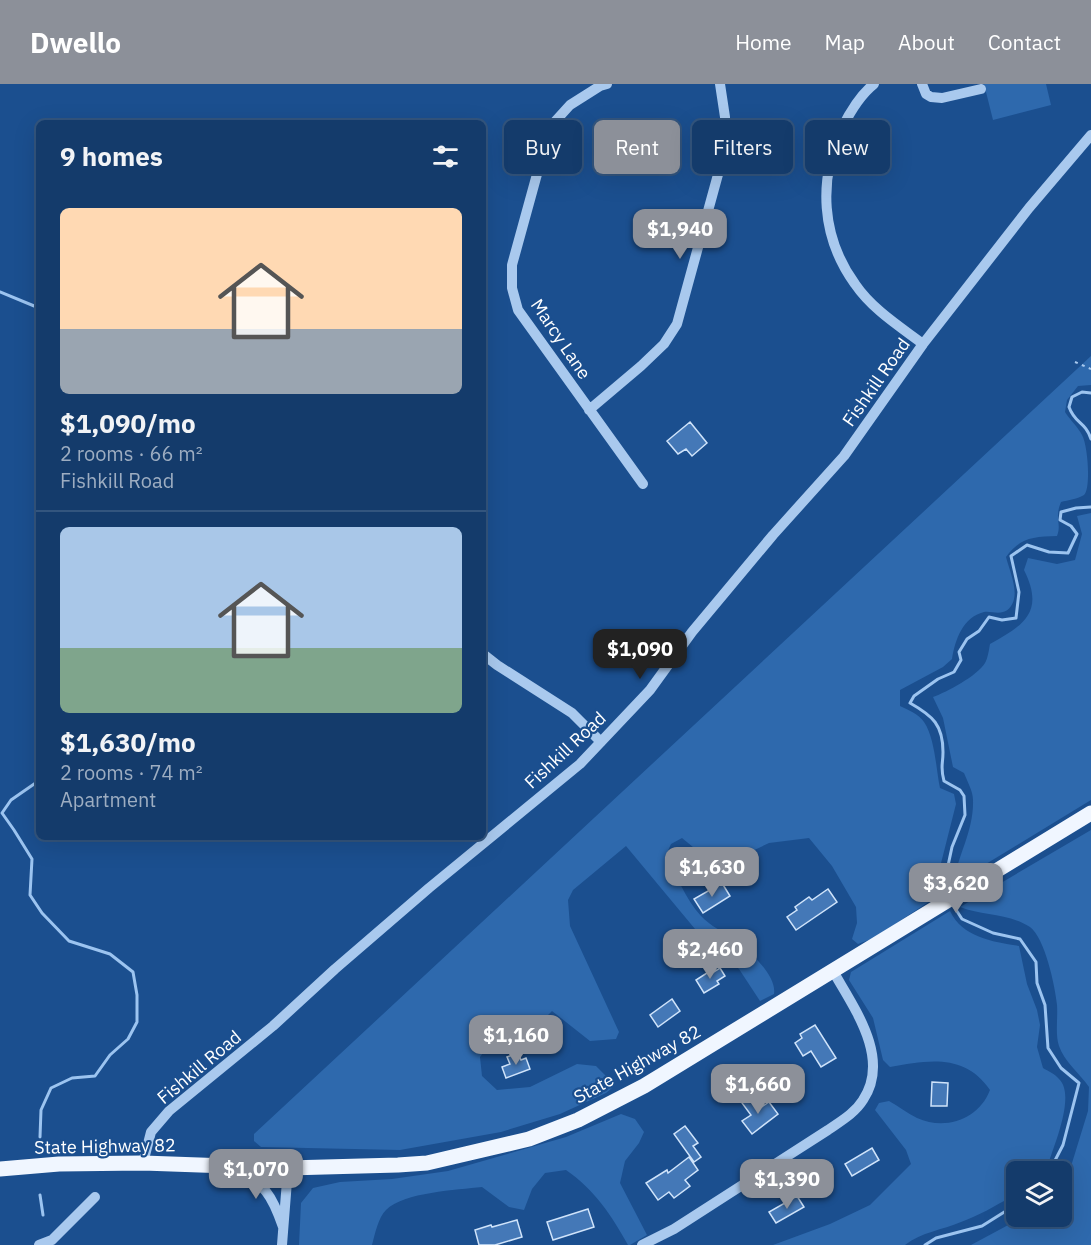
<!DOCTYPE html>
<html lang="en">
<head>
<meta charset="utf-8">
<style>
	body { margin:0; font-family:"IBM Plex Sans",sans-serif; background:#1d4271; color:#f1f3f6; height:100vh; display:flex; flex-direction:column; font-size:22px; white-space:nowrap }
	* { box-sizing:border-box; margin:0 }
	p { font-size:20px; color:#9dadc1 }
	.icon { flex:none; width:33px; height:33px; fill:none; stroke:currentColor; stroke-width:2; stroke-linecap:round; stroke-linejoin:round }
	.map { position:relative; flex:1; overflow:hidden }
	.drawer { position:absolute; left:36px; top:36px; width:450px; height:720px; display:flex; flex-direction:column; background:#143b6b; border-radius:9px; box-shadow:0 6px 24px #0002,0 0 0 2px #33557e }
	.drawer>* { flex:none }
	.banner { position:absolute; left:504px; top:36px; width:496px; height:54px; display:flex; gap:12px }
	.fabs { position:absolute; left:1006px; top:1077px; display:grid; gap:12px }
	.fabs a { display:grid; place-items:center; width:66px; height:66px; border-radius:9px; background:#143b6b; box-shadow:0 6px 24px #0002,0 0 0 2px #33557e; font-size:30px }
	.price { position:absolute; translate:-50% -51px; padding:0 14px; border-radius:12px; background:#8c9099; color:#fff; font-size:20px; line-height:39px; filter:drop-shadow(0 2px 3px #0008) }
	.price::after { content:''; position:absolute; left:50%; top:36px; width:18px; height:14px; margin-left:-9px; background:inherit; clip-path:polygon(0 0,100% 0,50% 100%) }
	.price.current { background:#222; color:#fff }
	ul { padding:0; list-style:none }
	li { display:grid; align-content:center; gap:12px; height:318px; padding:0 24px }
	li+li { border-top:2px solid #33557e }
	li span { display:grid; place-items:center; height:186px; border-radius:9px; color:#555 }
	li>.icon { margin-inline-start:auto }
	span .icon { width:108px; height:108px; fill:#fffc; stroke-width:1 }
	li b { font-size:26px }
	h2 { display:flex; justify-content:space-between; align-items:center; height:72px; padding:0 24px; font-size:26px }
	.chip { padding:0 21px; border-radius:9px; background:#143b6b; box-shadow:0 6px 24px #0002,0 0 0 2px #33557e; font-size:21px; line-height:54px }
	.chip.current { background:#8c9099; color:#fff }
	header { display:flex; align-items:center; gap:36px; box-sizing:border-box; height:84px; padding:0 30px; background:#8c9099; color:#fff }
	header strong { font-size:28px }
	nav { display:flex; gap:33px; margin-inline-start:auto; font-size:21px }
	.map>svg:first-child { display:block }
	.green { fill:#2e69ad }
	.lines { fill:none; stroke-linecap:round; stroke-linejoin:round }
	.stream { stroke:#9cc4f0; stroke-width:3 }
	.building { fill:#4478b7; stroke:#cfe3fa; stroke-width:1.5 }
	.path { stroke:#a9c9ee; stroke-width:2; stroke-dasharray:3 4.5; stroke-linecap:butt }
	.minor { stroke:#a9c9ee; stroke-width:10 }
	.major { stroke:#f0f6ff; stroke-width:15 }
	.labels { text-anchor:middle; dominant-baseline:central; stroke-width:4.5; stroke-linejoin:round; paint-order:stroke }
	.street-label { font-size:18px; fill:#fff; stroke:#1b4f8f }
</style>
</head>
<body>
<header>
<strong>Dwello</strong>
<nav><a>Home</a><a>Map</a><a>About</a><a>Contact</a></nav>
</header>
<div class="map">
<svg width="1091" height="1161" viewBox="0 0 1091 1161">
	<rect width="100%" height="100%" fill="#1b4f8f"/>
	<!-- green -->
	<path class="green" d="M984,0H1046L1051,21L993,36Z
		M1091,272V301L1078,302L1067,316L1065,328C1070,336 1078,343 1082,351C1088,361 1091,405 1084,411C1078,415 1068,416 1061,418C1054,435 1062,439 1057,452C1033,453 1021,453 1006,473C1009,485 1017,503 1014,515C1013,520 1009,527 1003,528C997,530 990,527 984,528C963,533 955,556 952,575L943,583L900,606V622C908,626 919,630 924,638C935,654 936,685 940,704L954,710L956,720L937,795L939,811L874,854L858,860L852,855L857,839L856,823L832,782L809,754L769,759L746,770L743,787L745,798L733,796L682,754L671,760L666,771C677,791 685,815 701,832C710,842 724,848 735,856C749,867 777,891 774,910L760,917L739,885L695,845L626,762L573,806L568,816L570,842L619,948L616,955L590,957L552,927L543,936L514,935L498,941L489,961L480,973L482,992L497,1006L530,1003L577,980L596,982L610,996L612,1004L606,1009L560,1030L501,1048L400,1066L261,1063L254,1057V1050Z
		M1091,429V716L953,800C958,771 974,746 973,716C973,707 967,697 964,689L953,683L943,634L933,613C947,608 977,592 985,579C988,574 989,565 990,560C1024,541 1045,528 1024,486L1028,474L1057,480L1075,476L1082,450L1077,432Z
		M1091,746V1161H971L1023,1133L1062,1132V1096L1072,1079L1088,1027L1089,1003C1080,990 1064,977 1059,962C1055,950 1058,934 1057,921C1055,902 1045,854 1030,843C1008,829 983,832 960,823Z
		M950,827C962,853 993,858 1019,862L1027,900L1037,926L1040,941L1037,963L1043,984C1048,987 1055,990 1059,995C1076,1011 1054,1061 1048,1081L1042,1087L1017,1088V1109L1011,1113C995,1122 978,1132 961,1138C942,1146 922,1148 905,1161H773L830,1140L870,1121L911,1080L906,1066L875,1026L879,1019L889,1017C898,1022 907,1029 917,1034C946,1047 979,1035 990,1006C965,969 928,976 890,983L883,976L873,934L849,896L851,888Z
		M621,1030L635,1035L644,1048L639,1059L625,1077L620,1099L647,1151L630,1161H628C612,1132 594,1105 566,1086L545,1089L532,1105L524,1126L509,1123L482,1103C457,1106 404,1108 386,1126C378,1134 375,1150 372,1161H299L301,1119L313,1104L340,1098L392,1095L448,1087L566,1053Z"/>
	<g class="lines">
		<!-- stream -->
		<path class="stream" d="M0,208L39,224
			M1091,309L1082,308L1072,313L1069,323C1075,340 1085,337 1091,355
			M39,694L37,698L11,716L2,729L14,746L32,775L30,811L42,829L69,857L110,870L133,888L137,911V938L128,955L110,971L95,992L72,994L51,1004L41,1026L40,1053
			M946,810L943,805L952,763L965,731L964,712L960,706L944,697C940,683 943,681 943,668C943,641 933,632 910,619L914,612L938,595L954,588L961,576L959,568L967,555L979,547L989,533L1002,536L1016,534L1019,508L1011,472L1027,461L1049,468L1068,469L1077,450L1071,442L1060,436L1061,428L1076,424L1091,423
			M951,818L962,835L993,849L1020,855L1036,878L1037,899L1045,921L1048,964L1061,984L1079,999L1063,1061L1049,1088
			M40,1111L43,1131
			M925,1161L936,1154L982,1142L1017,1120"/>
	</g>
	<!-- building -->
	<path class="building" d="M690,338L707,359L692,372L686,365L678,370L667,357Z
		M722,799L730,812L703,829L694,815Z
		M828,805L837,818L796,846L787,833L797,826L795,823L809,813L812,816Z
		M720,884L725,892L717,897L719,900L704,909L696,896L710,887L712,889Z
		M672,915L680,927L658,943L650,931Z
		M815,941L836,974L821,983L811,967L803,972L795,959L802,954L800,950Z
		M518,969L521,976L526,974L530,985L506,994L502,983L510,980L507,973Z
		M932,998L948,999L947,1022H931Z
		M752,1012L760,1024L769,1018L778,1030L752,1050L742,1037L751,1031L742,1019Z
		M685,1042L698,1059L693,1062L701,1073L694,1078L674,1050Z
		M872,1064L879,1076L852,1092L845,1080Z
		M689,1073L698,1086L685,1096L690,1102L674,1114L669,1108L658,1116L646,1099L667,1086L668,1089Z
		M797,1112L804,1123L776,1139L769,1128Z
		M588,1125L594,1143L553,1156L547,1138Z
		M517,1136L522,1153L495,1161H479L475,1146L491,1141L492,1143Z"/>
	<g class="lines">
		<!-- path -->
		<path class="path" d="M1075,278L1091,285"/>
		<!-- minor -->
		<path class="minor" d="M607,0L600,2L570,21L550,43L512,181V204L518,226L643,400
			M874,0C860,11 850,28 842,44C818,96 821,153 855,200C872,225 899,242 923,260
			M922,0L926,10L931,13L942,14L981,5
			M589,326L641,282L664,260L677,240L725,65V33L720,0
			M483,570L497,581L572,629L601,658
			M143,1079L151,1048L169,1027L273,942L335,885L429,804L580,680L650,606L692,548L773,451L844,372L923,260L1029,124L1091,51
			M236,1083C265,1103 271,1108 283,1143
			M39,1161L52,1156L95,1113
			M282,1161L288,1084
			M642,1161L674,1145L828,1046C841,1037 855,1029 863,1016C891,974 854,924 833,887"/>
		<!-- major -->
		<path class="major" d="M0,1085L59,1080L143,1079L288,1084L398,1081L427,1079L529,1055L578,1036L644,1002L1091,729"/>
	</g>
	<g class="labels">
		<!-- street labels -->
		<g class="street-label">
			<text transform="translate(561 255) rotate(56)">Marcy Lane</text>
			<text transform="translate(876 298) rotate(-55)">Fishkill Road</text>
			<text transform="translate(565 666) rotate(-43)">Fishkill Road</text>
			<text transform="translate(637 980) rotate(-29)">State Highway 82</text>
			<text transform="translate(199 983) rotate(-40)">Fishkill Road</text>
			<text transform="translate(105 1062) rotate(-1)">State Highway 82</text>
		</g>
	</g>
</svg>
<div class="fabs">
<a><svg class="icon" aria-label="layers" viewBox="0 0 24 24"><path d="M12 4l9 5-9 5-9-5zM3 14l9 5 9-5"/></svg></a>
</div>
<b class="price" style="left:680px;top:176px">$1,940</b>
<b class="price current" style="left:640px;top:596px">$1,090</b>
<b class="price" style="left:712px;top:814px">$1,630</b>
<b class="price" style="left:956px;top:830px">$3,620</b>
<b class="price" style="left:710px;top:896px">$2,460</b>
<b class="price" style="left:516px;top:982px">$1,160</b>
<b class="price" style="left:758px;top:1031px">$1,660</b>
<b class="price" style="left:256px;top:1116px">$1,070</b>
<b class="price" style="left:787px;top:1126px">$1,390</b>
<div class="banner">
<a class="chip">Buy</a>
<a class="chip current">Rent</a>
<a class="chip">Filters</a>
<a class="chip">New</a>
</div>
<section class="drawer">
<h2>9 homes<svg class="icon" aria-label="filters" viewBox="0 0 24 24"><path d="M4 7h16M4 17h16"/><circle cx="9" cy="7" r="2"/><circle cx="15" cy="17" r="2"/></svg></h2>
<ul>
<li><span style="background:linear-gradient(#ffd9b3 65%,#9aa5b1 0)"><svg class="icon" aria-label="home" viewBox="0 0 24 24"><path d="M3 11l9-7 9 7M6 9v11h12V9"/></svg></span><div><b>$1,090/mo</b><p>2 rooms · 66 m²</p><p>Fishkill Road</p></div></li>
<li><span style="background:linear-gradient(#a9c7e8 65%,#7fa58c 0)"><svg class="icon" aria-label="home" viewBox="0 0 24 24"><path d="M3 11l9-7 9 7M6 9v11h12V9"/></svg></span><div><b>$1,630/mo</b><p>2 rooms · 74 m²</p><p>Apartment</p></div></li>
</ul>
</section>
</div>
</body>
</html>
